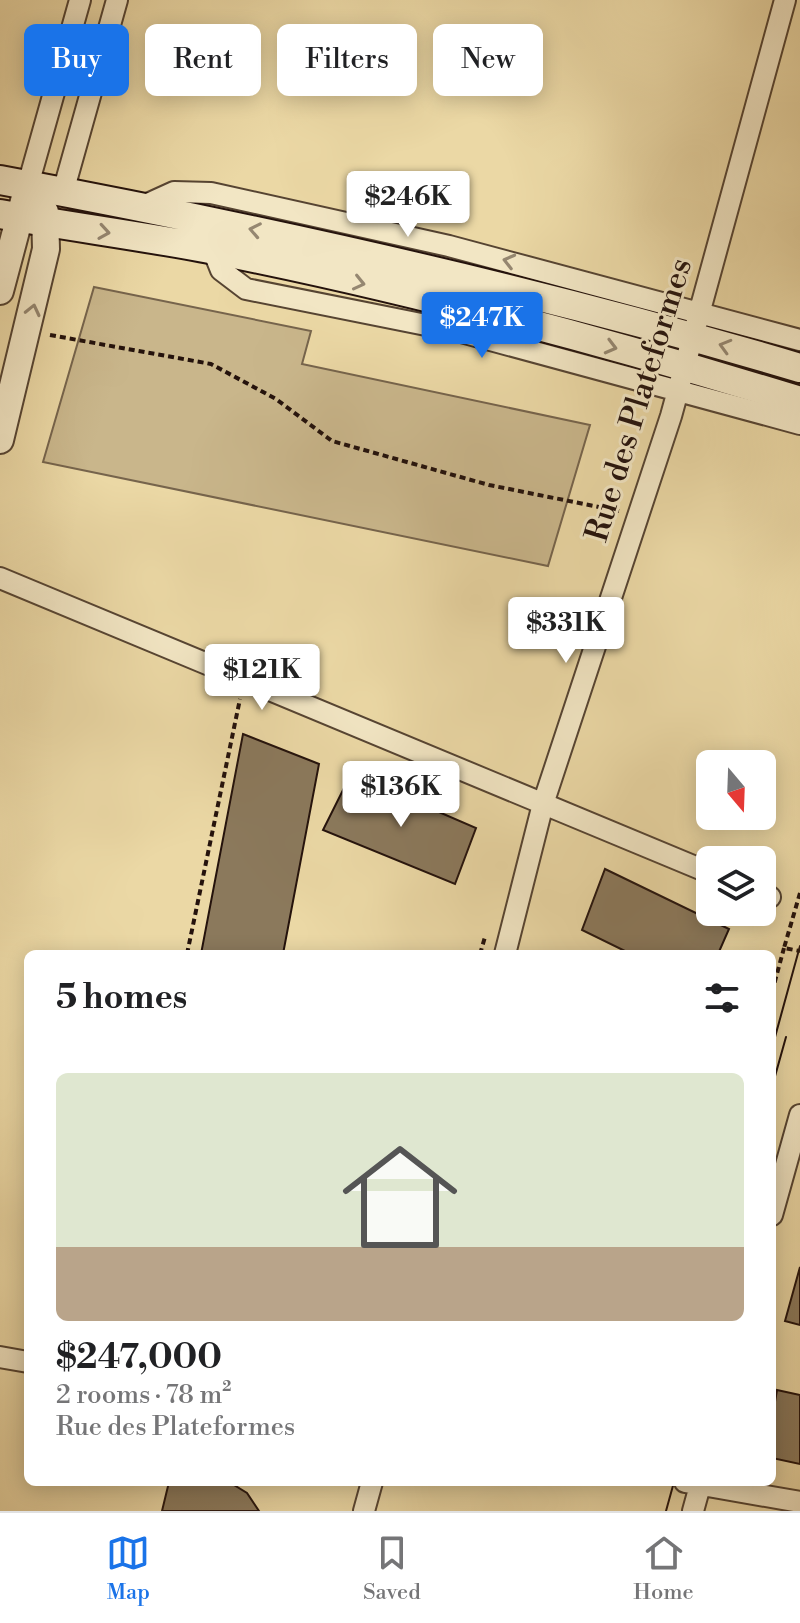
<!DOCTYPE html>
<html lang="en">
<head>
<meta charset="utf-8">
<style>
	body { margin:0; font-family:"Libre Bodoni",serif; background:#f2f2f2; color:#202124; height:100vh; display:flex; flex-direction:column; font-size:30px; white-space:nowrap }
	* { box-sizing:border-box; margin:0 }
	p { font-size:26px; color:#757577 }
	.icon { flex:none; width:44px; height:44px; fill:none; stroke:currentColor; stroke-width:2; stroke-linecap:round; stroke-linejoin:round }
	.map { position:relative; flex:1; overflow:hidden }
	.side { position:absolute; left:24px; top:950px; width:752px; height:536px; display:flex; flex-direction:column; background:#fff; border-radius:12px; box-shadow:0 4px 20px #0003 }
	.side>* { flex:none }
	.banner { position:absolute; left:24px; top:24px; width:752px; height:72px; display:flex; gap:16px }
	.needle { width:52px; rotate:161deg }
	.controls { position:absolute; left:696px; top:750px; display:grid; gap:16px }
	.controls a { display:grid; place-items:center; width:80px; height:80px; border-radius:12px; background:#fff; box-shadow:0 4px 20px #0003; font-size:40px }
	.price { position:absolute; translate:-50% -68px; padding:0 18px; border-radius:8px; background:#fff; color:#222; font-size:26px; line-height:52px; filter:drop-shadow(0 2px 4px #0008) }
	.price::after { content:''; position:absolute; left:50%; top:48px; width:24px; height:18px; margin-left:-12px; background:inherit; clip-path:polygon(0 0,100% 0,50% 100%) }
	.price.current { background:#1a73e8; color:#fff }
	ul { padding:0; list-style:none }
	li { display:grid; align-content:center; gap:16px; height:424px; padding:0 32px }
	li+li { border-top:2px solid #e0e0e0 }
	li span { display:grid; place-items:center; height:248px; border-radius:12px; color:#555 }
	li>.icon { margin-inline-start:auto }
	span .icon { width:144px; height:144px; fill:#fffc; stroke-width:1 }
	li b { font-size:34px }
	h2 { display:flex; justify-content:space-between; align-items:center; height:96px; padding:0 32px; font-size:34px }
	.pill { padding:0 28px; border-radius:12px; background:#fff; box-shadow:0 4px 20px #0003; font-size:28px; line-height:72px }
	.pill.current { background:#1a73e8; color:#fff }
	.tab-bar { display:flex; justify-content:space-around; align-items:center; height:112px; border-top:2px solid #e0e0e0; background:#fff; font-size:22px; color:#757577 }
	.tab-bar a { display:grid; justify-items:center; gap:4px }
	.tab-bar .current { color:#1a73e8 }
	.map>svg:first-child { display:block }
	.green { fill:#c9b68b; stroke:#76644c; stroke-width:2 }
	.building { fill:#8b795c; stroke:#24120c; stroke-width:2 }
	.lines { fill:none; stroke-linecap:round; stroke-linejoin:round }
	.minor-casing { stroke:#564432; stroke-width:24 }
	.tertiary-casing { stroke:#564432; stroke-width:30 }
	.secondary-casing { stroke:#24120c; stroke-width:32 }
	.path { stroke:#24120c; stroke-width:4; stroke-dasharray:6 4; stroke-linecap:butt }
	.minor { stroke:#f2e6c4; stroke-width:20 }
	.tertiary { stroke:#f2e6c4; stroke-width:26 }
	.secondary { stroke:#f2e6c4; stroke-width:28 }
	.tram { stroke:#24120c; stroke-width:2 }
	.oneway { stroke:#958771 }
	.labels { text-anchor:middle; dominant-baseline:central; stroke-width:6; stroke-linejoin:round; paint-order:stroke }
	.street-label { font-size:32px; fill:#24120c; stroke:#f2e6c4 }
</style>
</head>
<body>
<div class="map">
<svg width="800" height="1511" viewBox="0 0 800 1511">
	<rect width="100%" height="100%" fill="#ebd8a5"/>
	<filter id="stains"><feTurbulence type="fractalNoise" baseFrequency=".0025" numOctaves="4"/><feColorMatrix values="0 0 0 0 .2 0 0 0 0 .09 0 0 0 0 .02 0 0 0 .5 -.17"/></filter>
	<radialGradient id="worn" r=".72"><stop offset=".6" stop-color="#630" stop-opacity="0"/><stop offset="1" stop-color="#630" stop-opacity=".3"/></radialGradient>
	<!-- green -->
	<path class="green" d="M94,287L311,331L302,364L590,425L548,566L43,462Z"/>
	<!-- building -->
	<path class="building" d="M243,734L319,764L283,954H201Z
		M351,774L476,828L455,884L323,830Z
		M605,869L729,929L718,954H631L582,930Z
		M800,1267V1325L785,1321Z
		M777,1390L800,1395V1464L772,1458V1419Z
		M169,1482H229L247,1493L259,1511H162Z"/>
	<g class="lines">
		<defs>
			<path id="minor" d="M28,185L80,0
				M63,192L117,0
				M141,207L174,192L211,193L449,246L800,340
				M213,250L221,270L246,289L461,332L800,424
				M0,578L710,873
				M762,894L770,897
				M505,954L543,804L671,416L785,0
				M772,1215L800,1115
				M0,1357L28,1362
				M685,1482L800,1502
				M364,1511L372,1482
				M693,1511L701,1482"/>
			<path id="tertiary" d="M0,291L25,197
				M0,440L46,249L45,212L28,185"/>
			<path id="secondary" d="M0,180C269,230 538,290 800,368
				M0,214C71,227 143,236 215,250C412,289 608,342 800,401"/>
		</defs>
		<!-- minor casing -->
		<use href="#minor" class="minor-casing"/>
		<!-- tertiary casing -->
		<use href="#tertiary" class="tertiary-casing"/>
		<!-- secondary casing -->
		<use href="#secondary" class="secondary-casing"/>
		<!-- path -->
		<path class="path" d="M50,335L211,364L276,399L332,441L489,485L619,511
			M800,893L784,948L800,951
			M187,954L240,699
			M480,954L485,937
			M772,992L784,948"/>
		<!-- minor -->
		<use href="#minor" class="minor"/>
		<!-- tertiary -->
		<use href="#tertiary" class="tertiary"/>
		<!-- secondary -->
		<use href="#secondary" class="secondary"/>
		<!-- tram -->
		<path class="tram" d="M772,1048L800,946
			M772,1087L786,1037
			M666,1511L674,1482"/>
	</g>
	<!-- one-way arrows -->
	<defs><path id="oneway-chevron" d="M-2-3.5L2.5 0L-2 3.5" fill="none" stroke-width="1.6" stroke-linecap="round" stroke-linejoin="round" transform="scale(2)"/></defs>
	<g class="oneway">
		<use href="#oneway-chevron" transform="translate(255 230) rotate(-169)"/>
		<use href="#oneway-chevron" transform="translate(104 232) rotate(9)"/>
		<use href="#oneway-chevron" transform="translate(509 261) rotate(-166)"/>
		<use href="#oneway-chevron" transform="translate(359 283) rotate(13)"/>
		<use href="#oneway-chevron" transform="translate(33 310) rotate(-77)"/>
		<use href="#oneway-chevron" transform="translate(725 346) rotate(-164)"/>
		<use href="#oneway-chevron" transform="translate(611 347) rotate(15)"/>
	</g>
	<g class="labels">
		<!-- street labels -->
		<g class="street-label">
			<text transform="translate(639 400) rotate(-73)">Rue des Plateformes</text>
		</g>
	</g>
	<rect width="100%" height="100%" filter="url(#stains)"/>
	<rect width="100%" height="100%" fill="url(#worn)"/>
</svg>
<div class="controls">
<a><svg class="needle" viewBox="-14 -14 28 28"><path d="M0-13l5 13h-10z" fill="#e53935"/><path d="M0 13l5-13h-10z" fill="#757577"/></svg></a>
<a><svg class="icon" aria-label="layers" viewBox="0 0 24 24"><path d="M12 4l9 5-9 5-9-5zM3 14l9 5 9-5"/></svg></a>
</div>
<b class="price" style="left:408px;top:239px">$246K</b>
<b class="price current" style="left:482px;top:360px">$247K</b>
<b class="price" style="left:566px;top:665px">$331K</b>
<b class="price" style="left:262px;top:712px">$121K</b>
<b class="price" style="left:401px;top:829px">$136K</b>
<div class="banner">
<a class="pill current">Buy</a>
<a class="pill">Rent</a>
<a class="pill">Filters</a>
<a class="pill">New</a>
</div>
<section class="side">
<h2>5 homes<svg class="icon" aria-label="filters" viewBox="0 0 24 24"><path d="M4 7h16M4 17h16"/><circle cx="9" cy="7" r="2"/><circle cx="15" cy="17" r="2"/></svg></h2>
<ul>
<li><span style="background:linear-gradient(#dfe7d0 70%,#b9a48a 0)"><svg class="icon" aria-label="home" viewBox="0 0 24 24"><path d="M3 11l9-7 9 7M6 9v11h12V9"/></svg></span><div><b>$247,000</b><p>2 rooms · 78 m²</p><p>Rue des Plateformes</p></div></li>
</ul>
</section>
</div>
<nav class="tab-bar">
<a class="current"><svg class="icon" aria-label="map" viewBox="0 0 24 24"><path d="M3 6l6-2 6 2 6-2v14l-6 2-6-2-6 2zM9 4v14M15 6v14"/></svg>Map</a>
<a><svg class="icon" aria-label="saved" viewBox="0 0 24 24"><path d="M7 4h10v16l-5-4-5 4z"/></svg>Saved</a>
<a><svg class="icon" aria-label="home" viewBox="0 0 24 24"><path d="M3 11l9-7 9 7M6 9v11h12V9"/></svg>Home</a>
</nav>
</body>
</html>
